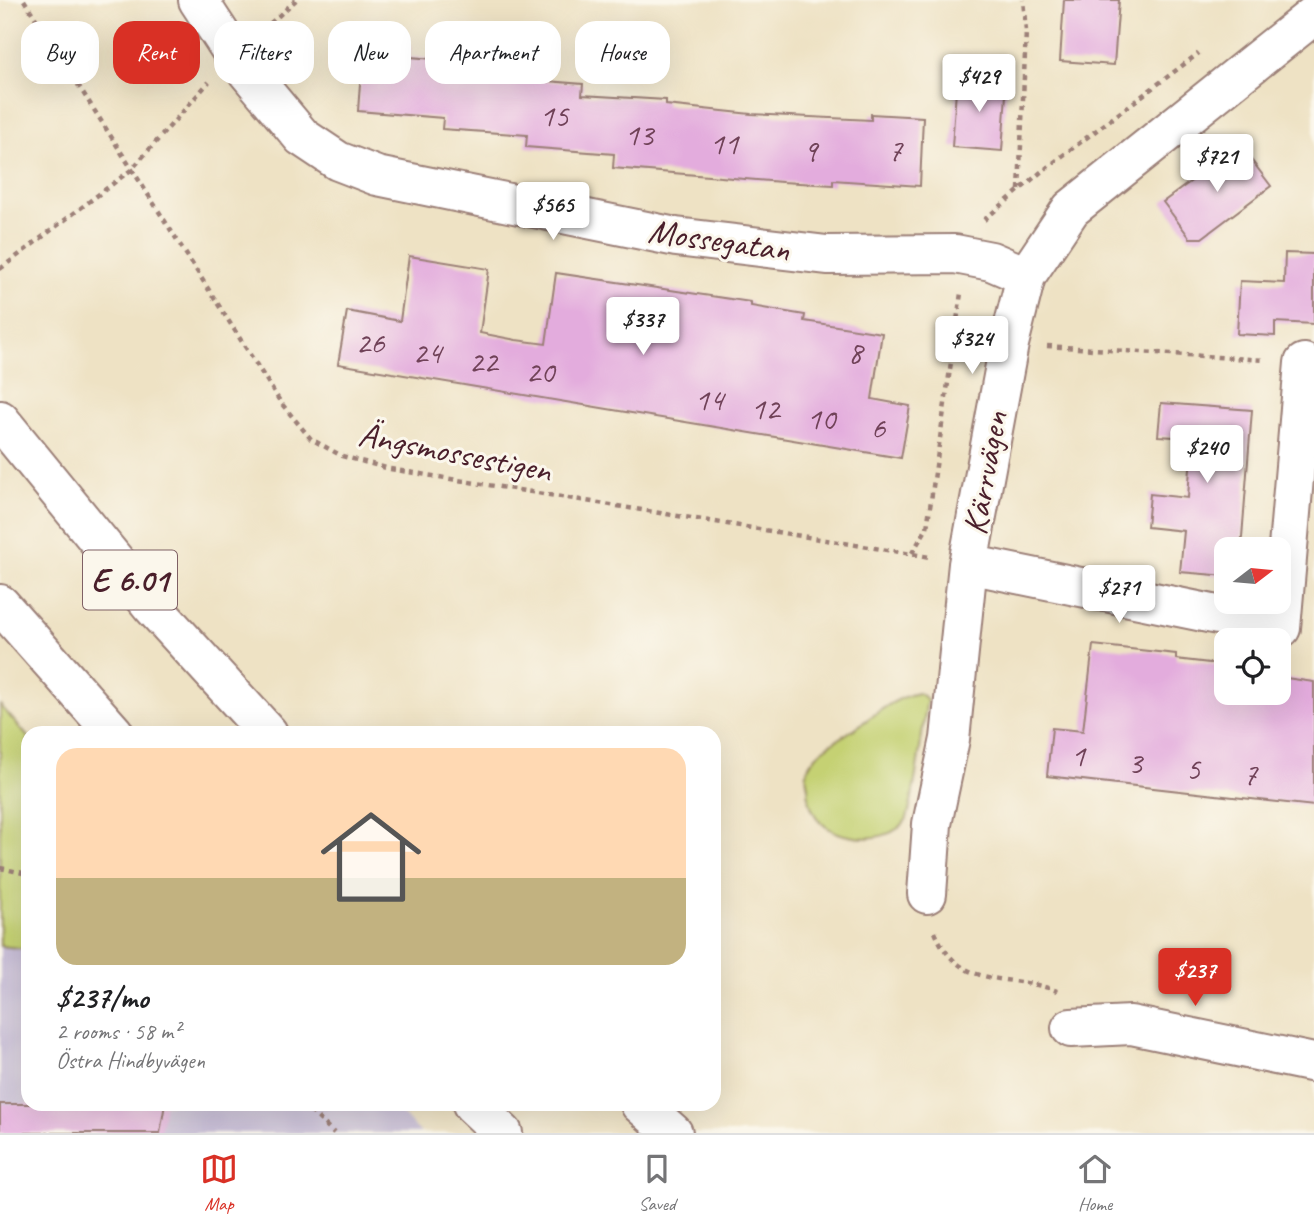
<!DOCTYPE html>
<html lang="en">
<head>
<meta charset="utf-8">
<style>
	body { margin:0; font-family:Caveat,sans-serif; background:#f2f2f2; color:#202124; height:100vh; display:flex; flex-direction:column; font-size:26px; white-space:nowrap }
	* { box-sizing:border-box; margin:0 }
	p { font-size:23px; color:#757577 }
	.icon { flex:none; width:38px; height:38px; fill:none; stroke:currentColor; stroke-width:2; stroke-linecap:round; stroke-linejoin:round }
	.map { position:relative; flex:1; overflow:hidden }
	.details { position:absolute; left:21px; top:726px; width:700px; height:385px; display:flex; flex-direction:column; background:#fff; border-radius:21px; box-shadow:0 7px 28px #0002 }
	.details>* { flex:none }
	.top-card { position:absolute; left:21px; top:21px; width:700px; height:63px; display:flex; gap:14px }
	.needle { width:46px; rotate:74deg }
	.buttons { position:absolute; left:1214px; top:537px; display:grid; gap:14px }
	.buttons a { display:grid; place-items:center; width:77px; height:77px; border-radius:14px; background:#fff; box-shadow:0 7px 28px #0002; font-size:35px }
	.price { position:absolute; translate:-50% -60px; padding:0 16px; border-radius:7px; background:#fff; color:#222; font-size:23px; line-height:46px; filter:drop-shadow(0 2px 4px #0008) }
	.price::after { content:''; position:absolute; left:50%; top:42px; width:21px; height:16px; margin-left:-10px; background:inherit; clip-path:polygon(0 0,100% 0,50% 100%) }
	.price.on { background:#d93025; color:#fff }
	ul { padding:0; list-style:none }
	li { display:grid; align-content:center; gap:14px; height:371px; padding:0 35px }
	li span { display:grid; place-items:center; height:217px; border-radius:21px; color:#555 }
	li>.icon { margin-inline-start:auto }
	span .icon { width:126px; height:126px; fill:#fffc; stroke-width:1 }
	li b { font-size:30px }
	.pill { padding:0 24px; border-radius:21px; background:#fff; box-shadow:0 7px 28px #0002; font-size:24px; line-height:63px }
	.pill.on { background:#d93025; color:#fff }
	.tab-bar { display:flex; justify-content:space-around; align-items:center; height:98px; border-top:2px solid #e0e0e0; background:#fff; font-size:19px; color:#757577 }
	.tab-bar a { display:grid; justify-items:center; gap:4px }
	.tab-bar .on { color:#d93025 }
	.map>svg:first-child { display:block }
	.industrial { fill:#c9bfd7 }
	.green { fill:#c5d173; stroke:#88784f; stroke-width:2 }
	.building { fill:#e3acdd }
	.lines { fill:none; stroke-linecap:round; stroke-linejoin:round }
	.minor-casing { stroke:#9c8078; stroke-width:42 }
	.motorway-casing { stroke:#9c8078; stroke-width:42 }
	.path { stroke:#9c8078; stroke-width:4.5; stroke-dasharray:5 5; stroke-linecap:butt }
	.minor { stroke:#fff; stroke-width:38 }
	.motorway { stroke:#fff; stroke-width:38 }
	.labels { text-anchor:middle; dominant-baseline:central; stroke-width:6; stroke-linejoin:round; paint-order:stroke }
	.number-label { font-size:32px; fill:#704258 }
	.shield { fill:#fbf7ec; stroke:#7f6065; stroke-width:2 }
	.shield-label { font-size:33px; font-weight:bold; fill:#4a1f2b }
	.street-label { font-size:35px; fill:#4a1f2b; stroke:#fbf7ec }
</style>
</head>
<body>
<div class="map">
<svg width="1314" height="1133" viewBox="0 0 1314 1133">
	<rect width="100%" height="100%" fill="#fbf7ec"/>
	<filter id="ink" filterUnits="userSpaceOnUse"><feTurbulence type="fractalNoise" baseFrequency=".0143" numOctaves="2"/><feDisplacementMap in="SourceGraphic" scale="14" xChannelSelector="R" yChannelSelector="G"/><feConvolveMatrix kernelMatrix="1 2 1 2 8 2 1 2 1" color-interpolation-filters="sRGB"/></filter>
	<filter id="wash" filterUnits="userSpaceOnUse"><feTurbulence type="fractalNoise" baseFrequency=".00686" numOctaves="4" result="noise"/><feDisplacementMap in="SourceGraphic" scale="28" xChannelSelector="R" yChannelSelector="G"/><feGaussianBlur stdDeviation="1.57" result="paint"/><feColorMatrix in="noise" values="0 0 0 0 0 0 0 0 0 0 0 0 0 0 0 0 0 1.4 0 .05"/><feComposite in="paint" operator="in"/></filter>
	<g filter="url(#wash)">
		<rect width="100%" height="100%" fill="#eee2c4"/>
		<!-- industrial -->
		<path class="industrial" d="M0,726L28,757V1104H392L421,1133H0Z"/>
		<!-- green -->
		<path class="green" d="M918,693L927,699C924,719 913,808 906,820C888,847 828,842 814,813C810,806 808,795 808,787C807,783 806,775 807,771C812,752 839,739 854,729C873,716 895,697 918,693Z
			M0,705L28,737V949L0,946Z"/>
		<g id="blocks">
			<!-- building -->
			<path class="building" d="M1064,0H1119L1114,65L1060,61Z
				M363,42L411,46L410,57L497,64L496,77L583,84L582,95L666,100V105L751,114L871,120V114L923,117L920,186L833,180V185L782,182L613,168L614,154L526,147L527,135L442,129L443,118L358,111Z
				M957,76L1007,80L1002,151L952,147Z
				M1240,145L1271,186L1202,238H1190L1163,202Z
				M1285,253L1314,254V324L1275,322V336L1237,334L1240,281L1284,283Z
				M409,256L489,269L480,333L516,340L546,344L556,273L751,302V306L805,315L804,321L882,333L872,399L910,406L901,458L338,364L347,311L400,321Z
				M1161,403L1252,410L1241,550H1227V576L1180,572L1184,531L1147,527L1150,494L1188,498L1192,438L1158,436Z
				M1093,645L1176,654V659L1226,665L1227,693H1279V677L1314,682V806L1047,776L1052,728L1083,731Z
				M0,1104H165L160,1133H0Z"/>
		</g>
	</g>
	<g filter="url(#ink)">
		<use href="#blocks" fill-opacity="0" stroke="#9c8078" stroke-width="2"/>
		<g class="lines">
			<defs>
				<path id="minor" d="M198,0L236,58L302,137L338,161L377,176L676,237L827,255L955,254L991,261L1026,276
					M968,564L1281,628L1304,363
					M927,894L932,824L950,739L968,564L1009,344L1026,276L1071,209L1314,15
					M1071,1028L1131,1025L1314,1063"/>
				<path id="motorway" d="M0,420L151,605L268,733
					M0,604L114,733
					M472,1104L503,1133
					M640,1104L673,1133"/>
			</defs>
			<!-- minor casing -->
			<use href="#minor" class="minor-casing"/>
			<!-- motorway casing -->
			<use href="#motorway" class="motorway-casing"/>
			<!-- path -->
			<path class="path" d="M24,0L281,403L311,439L342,456L390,469L930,557
				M263,30L296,0
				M1019,190L1026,31L1023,0
				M984,220L1041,172L1199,53
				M0,269L131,170L209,82
				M1047,346L1265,360
				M912,553L927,528L961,293
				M0,868L28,874
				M935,932C960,992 1009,972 1057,991
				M303,1104L334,1133"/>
			<!-- minor -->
			<use href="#minor" class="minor"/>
			<!-- motorway -->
			<use href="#motorway" class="motorway"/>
		</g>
	</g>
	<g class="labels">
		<!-- number labels -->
		<g class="number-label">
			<text x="554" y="115">15</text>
			<text x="639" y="134">13</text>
			<text x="724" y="143">11</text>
			<text x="810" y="150">9</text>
			<text x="895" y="150">7</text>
			<text x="370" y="342">26</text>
			<text x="427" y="352">24</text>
			<text x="855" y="352">8</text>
			<text x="483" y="361">22</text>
			<text x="540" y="371">20</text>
			<text x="709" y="399">14</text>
			<text x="765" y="408">12</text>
			<text x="821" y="418">10</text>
			<text x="878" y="427">6</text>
			<text x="1078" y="755">1</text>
			<text x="1135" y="762">3</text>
			<text x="1193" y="768">5</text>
			<text x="1250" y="774">7</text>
		</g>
		<!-- shield labels -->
		<rect class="shield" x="83" y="550.5" width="94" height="59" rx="5"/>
		<g class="shield-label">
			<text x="130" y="580">E 6.01</text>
		</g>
		<!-- street labels -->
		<g class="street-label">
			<text transform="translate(719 240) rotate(8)">Mossegatan</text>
			<text transform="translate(455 452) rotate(11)">Ängsmossestigen</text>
			<text transform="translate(985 473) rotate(-80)">Kärrvägen</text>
		</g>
	</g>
</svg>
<div class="buttons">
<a><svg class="needle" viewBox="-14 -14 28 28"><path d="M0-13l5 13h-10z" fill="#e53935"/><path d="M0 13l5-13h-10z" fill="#757577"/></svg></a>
<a><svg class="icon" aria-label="locate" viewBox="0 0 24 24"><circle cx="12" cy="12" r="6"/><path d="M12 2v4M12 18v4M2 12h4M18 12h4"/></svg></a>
</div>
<b class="price" style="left:979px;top:114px">$429</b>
<b class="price" style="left:1217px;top:194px">$721</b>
<b class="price" style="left:553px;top:242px">$565</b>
<b class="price" style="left:643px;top:357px">$337</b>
<b class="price" style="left:972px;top:376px">$324</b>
<b class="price" style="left:1207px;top:485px">$240</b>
<b class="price" style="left:1119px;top:625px">$271</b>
<b class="price on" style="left:1195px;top:1008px">$237</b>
<div class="top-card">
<a class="pill">Buy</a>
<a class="pill on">Rent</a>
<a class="pill">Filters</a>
<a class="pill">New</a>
<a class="pill">Apartment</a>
<a class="pill">House</a>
</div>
<section class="details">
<ul>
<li><span style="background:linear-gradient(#ffd9b3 60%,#c2b280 0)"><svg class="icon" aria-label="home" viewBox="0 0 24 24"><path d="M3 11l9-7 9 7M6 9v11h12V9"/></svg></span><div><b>$237/mo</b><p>2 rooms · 58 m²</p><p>Östra Hindbyvägen</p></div></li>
</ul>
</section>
</div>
<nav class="tab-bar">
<a class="on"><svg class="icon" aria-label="map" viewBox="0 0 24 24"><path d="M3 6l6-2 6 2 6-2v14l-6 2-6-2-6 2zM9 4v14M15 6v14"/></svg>Map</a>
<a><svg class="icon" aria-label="saved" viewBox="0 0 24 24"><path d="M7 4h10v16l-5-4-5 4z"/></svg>Saved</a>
<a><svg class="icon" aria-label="home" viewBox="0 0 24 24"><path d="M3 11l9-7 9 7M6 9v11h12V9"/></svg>Home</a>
</nav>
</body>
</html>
